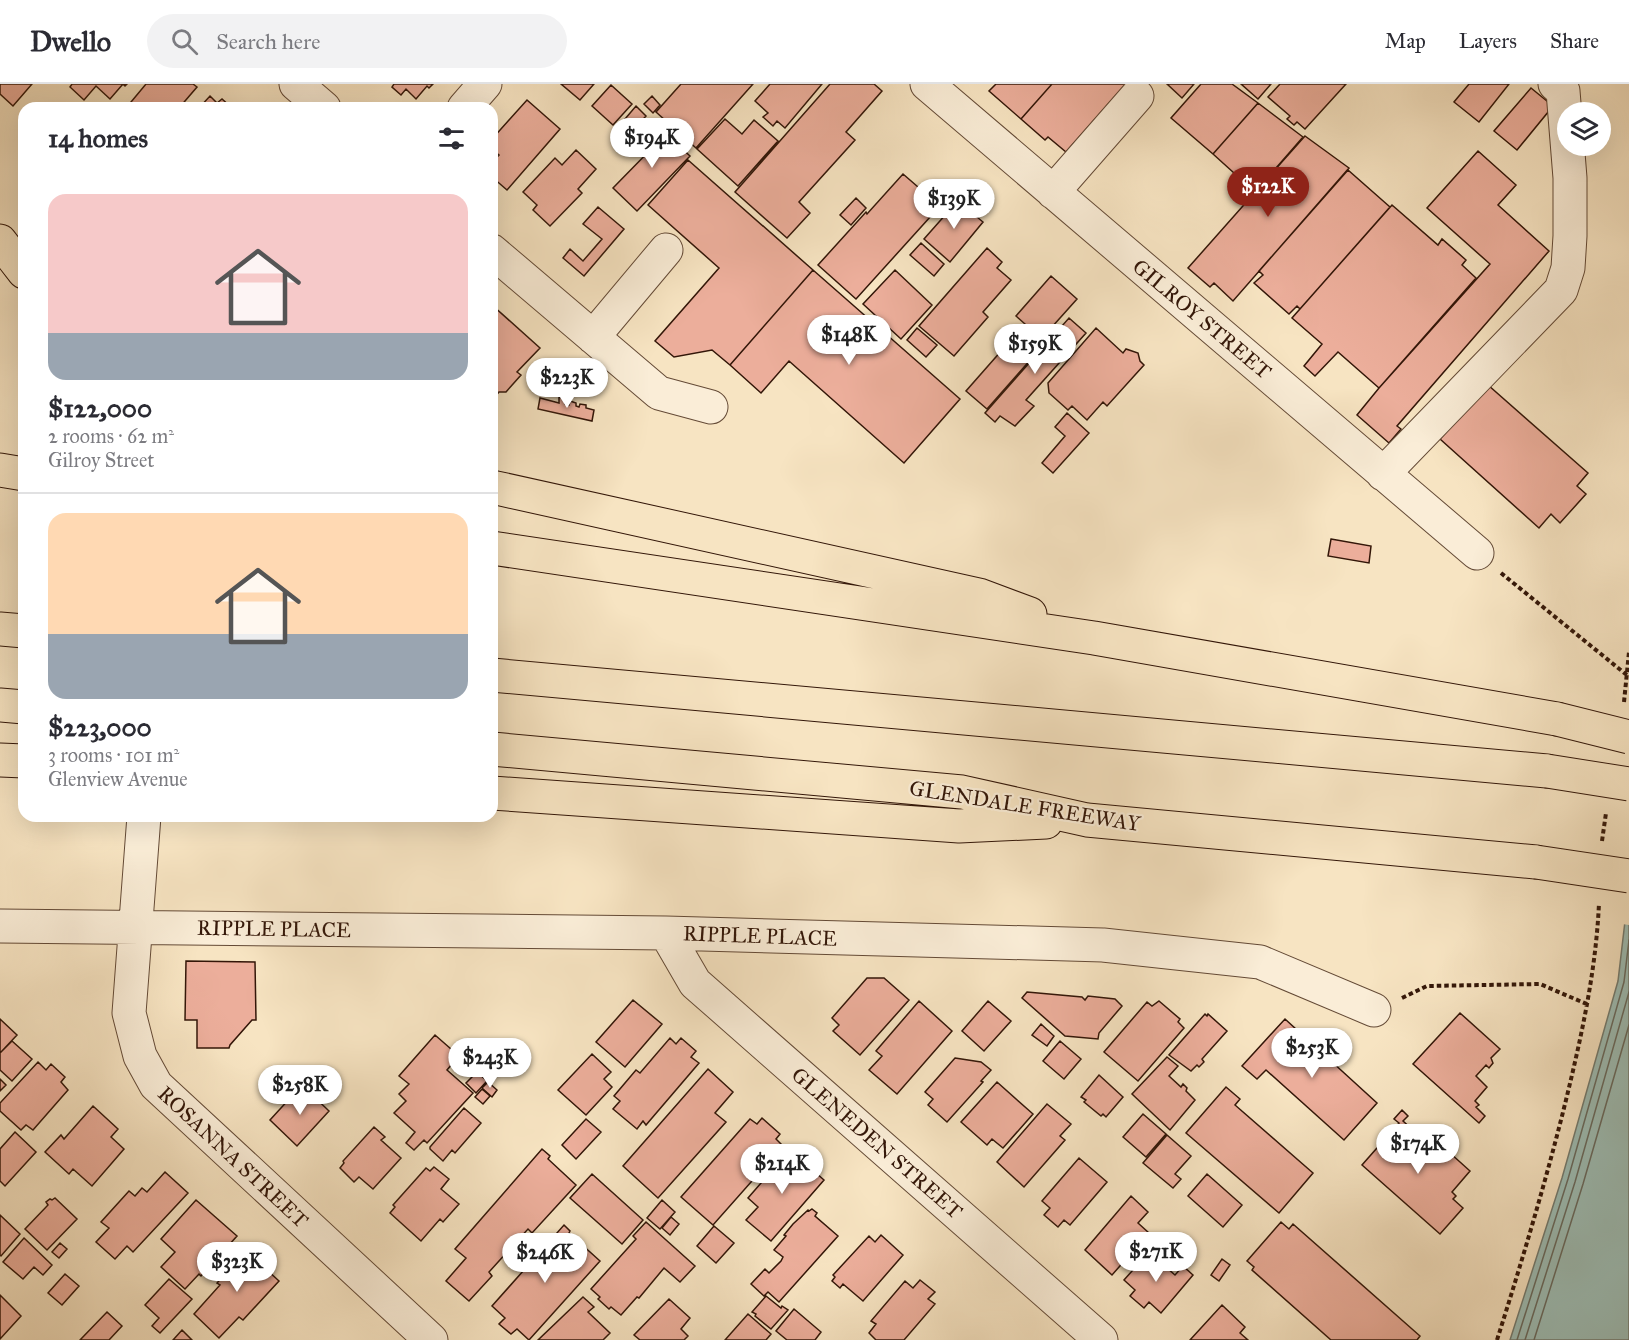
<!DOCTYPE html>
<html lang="en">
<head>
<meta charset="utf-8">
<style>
	body { margin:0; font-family:"IM FELL Great Primer",serif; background:#f2f2f3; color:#2b2b33; height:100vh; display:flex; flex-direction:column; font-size:22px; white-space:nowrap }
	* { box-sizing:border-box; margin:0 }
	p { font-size:20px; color:#7c7c81 }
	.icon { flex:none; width:33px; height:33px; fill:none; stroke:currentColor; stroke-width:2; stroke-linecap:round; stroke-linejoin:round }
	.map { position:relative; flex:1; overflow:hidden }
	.drawer { position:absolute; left:18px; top:18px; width:480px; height:720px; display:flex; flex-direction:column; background:#fff; border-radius:18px; box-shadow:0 6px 24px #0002 }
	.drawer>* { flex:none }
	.tools { position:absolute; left:1557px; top:18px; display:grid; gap:12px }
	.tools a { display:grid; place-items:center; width:54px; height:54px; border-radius:50%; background:#fff; box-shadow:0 6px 24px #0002; font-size:30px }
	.price { position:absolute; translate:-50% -51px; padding:0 14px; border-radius:21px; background:#fff; color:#222; font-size:20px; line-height:39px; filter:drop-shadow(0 2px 3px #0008) }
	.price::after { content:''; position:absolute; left:50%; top:36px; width:18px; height:14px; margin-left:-9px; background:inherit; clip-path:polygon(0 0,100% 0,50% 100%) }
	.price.on { background:#8f2418; color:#fff }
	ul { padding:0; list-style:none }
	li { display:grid; align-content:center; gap:12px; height:318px; padding:0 30px }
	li+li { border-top:2px solid #e1e1e2 }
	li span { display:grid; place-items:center; height:186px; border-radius:18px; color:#555 }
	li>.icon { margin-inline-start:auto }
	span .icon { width:108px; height:108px; fill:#fffc; stroke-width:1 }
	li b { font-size:26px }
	h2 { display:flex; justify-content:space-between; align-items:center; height:72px; padding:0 30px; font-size:26px }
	header { display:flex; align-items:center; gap:36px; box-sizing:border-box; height:84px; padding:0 30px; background:#fff; border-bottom:2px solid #e1e1e2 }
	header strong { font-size:28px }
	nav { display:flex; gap:33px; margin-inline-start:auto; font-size:21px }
	.search { width:420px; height:54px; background:#f2f2f3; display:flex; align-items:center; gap:15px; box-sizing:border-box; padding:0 21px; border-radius:33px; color:#7c7c81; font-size:22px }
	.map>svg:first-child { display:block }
	.water { fill:#9dbeb6; stroke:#737b70; stroke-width:1.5 }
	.pier { fill:#f7e4c2 }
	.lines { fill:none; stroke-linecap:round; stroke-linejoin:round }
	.shore { stroke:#686a5f; stroke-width:1.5 }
	.building { fill:#ecae9b; stroke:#331608; stroke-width:1.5 }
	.minor-casing { stroke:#644a36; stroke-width:35 }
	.highway-casing { stroke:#331608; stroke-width:35 }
	.path { stroke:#331608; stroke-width:4; stroke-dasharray:4.5 3; stroke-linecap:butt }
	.minor { stroke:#faedd7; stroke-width:33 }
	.highway { stroke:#f7e4c2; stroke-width:33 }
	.highway-bridge-casing { stroke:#331608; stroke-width:35; stroke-linecap:butt }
	.highway-bridge { stroke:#f7e4c2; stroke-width:33 }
	.labels { text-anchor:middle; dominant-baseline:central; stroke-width:4.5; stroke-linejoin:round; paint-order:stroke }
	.street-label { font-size:21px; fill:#331608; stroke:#faedd7 }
</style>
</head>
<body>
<header>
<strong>Dwello</strong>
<div class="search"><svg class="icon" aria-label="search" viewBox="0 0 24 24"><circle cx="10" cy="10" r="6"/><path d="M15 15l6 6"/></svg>Search here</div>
<nav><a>Map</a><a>Layers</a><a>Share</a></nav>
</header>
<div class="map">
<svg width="1629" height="1256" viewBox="0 0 1629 1256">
	<rect width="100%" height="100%" fill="#f7e4c2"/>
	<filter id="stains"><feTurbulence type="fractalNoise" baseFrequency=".00333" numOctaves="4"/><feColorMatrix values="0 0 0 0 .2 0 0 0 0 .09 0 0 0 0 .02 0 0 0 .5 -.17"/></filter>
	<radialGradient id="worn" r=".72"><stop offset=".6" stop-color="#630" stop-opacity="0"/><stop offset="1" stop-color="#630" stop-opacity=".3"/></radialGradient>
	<!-- water -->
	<path class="water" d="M1629,803V1256H1510L1562,1094L1618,897Z"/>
	<!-- pier -->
	<path class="pier" d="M1629,800V841L1622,840L1626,803Z"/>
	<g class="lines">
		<!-- shore -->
		<path class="shore" d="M1517,1256L1568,1095L1624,898L1629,856
			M1525,1256L1575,1098L1629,908
			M1534,1256L1583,1100L1629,941"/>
	</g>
	<!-- building -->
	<path class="building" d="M0,0H32L13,22L0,10Z
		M72,0H127L125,2L123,0L110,15L96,2L84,16L70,3Z
		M146,0H193L197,3L179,24H126Z
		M394,0H433L429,4L427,2L416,15L406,5L401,11L392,3Z
		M561,0H594L580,16Z
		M681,0H753L696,64L656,28Z
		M770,0H822L785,44L777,37L773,42L763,33L768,29L755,17Z
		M830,0H874L882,7L846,48L855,56L799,118L810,129L787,154L735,108Z
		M996,0H1052L1021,35L989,7Z
		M1052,0H1126L1066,68L1048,53L1045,56L1021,35Z
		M1167,0H1194L1182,14Z
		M1201,0H1232L1258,19L1213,70L1171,34Z
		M1241,0H1271L1258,15Z
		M1280,0H1346L1305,45L1297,38L1294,41L1287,35L1290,32L1268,13Z
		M1469,0H1509L1479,38L1454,18Z
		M611,1L632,20L613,41L592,22Z
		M1531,4L1553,22L1517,66L1494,47Z
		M210,12L217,19L222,15L232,24H199Z
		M652,12L660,21L653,29L644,20Z
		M527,16L560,45L507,106L492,93V78L499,71L492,65V55Z
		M1258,19L1303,53L1255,108L1213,70Z
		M636,22L646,32L635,44L625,35Z
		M725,35L742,50L754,36L778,57L738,102L697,65Z
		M652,37L690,72L637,127L613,104L657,59L644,46Z
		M1305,52L1349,84L1233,217L1214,199L1210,203L1188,184Z
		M576,66L596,85L578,105L582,109L550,142L533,126L537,121L523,108L555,74L562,81Z
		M1478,67L1516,101L1498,121L1549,167L1397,342L1401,345L1389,359L1357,331L1379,304L1490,180L1427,124Z
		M688,76L813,186L730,281L712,266L674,273L655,257L719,184L648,121Z
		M1348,86L1390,123L1300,225L1297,222L1289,230L1254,199L1263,191L1259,187Z
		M903,90L940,122L856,215L818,181L866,128L867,130Z
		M962,112L975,123L971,128L983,138L950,178L924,155Z
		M856,114L866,124L851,141L840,131Z
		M1392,121L1438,161L1442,155L1466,176L1462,181L1476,194L1379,304L1338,268L1315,292L1304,282L1322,260L1292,234Z
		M598,123L624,145L584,192L563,174L570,165L583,177L602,155L583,140Z
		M921,159L944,180L934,192L910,171Z
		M987,164L1002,178L997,184L1011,196L983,228L988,233L954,272L919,242Z
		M813,186L960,315L904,379L789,277L761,309L730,281Z
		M895,186L932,221L901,255L863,220Z
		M1051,192L1077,215L1043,253L1047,257L987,325L966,307L1025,240L1016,232Z
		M492,221L540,264L517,288L521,291L506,308H499L492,316Z
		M1069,234L1086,249L1026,316L1034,322L1015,342L1000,332L995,338L985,329Z
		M917,244L937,261L926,273L907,256Z
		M1096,244L1123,269L1126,265L1138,269L1140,277L1144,281L1107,322L1103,318L1087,336L1072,322L1068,326L1049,309L1048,299Z
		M1488,301L1588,389L1577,402L1586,410L1560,439L1551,430L1539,444L1440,355Z
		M559,313L566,315L565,320L569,321L570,317L576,319V322L579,323L580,320L586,321V324L594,326L592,337L538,325L540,314L559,319Z
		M1067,329L1089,349L1053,389L1042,379L1065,352L1055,343Z
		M1331,455L1371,462L1369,479L1328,472Z
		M186,877L255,878L256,936H252L230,961L229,964H197V936H185Z
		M867,894H884L909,916L860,971L833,947L839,941L832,934Z
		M1027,908L1082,913L1085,916L1088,912L1115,915L1122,922L1099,949L1098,955L1065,952L1022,914Z
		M633,916L662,940L625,983L596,958Z
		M919,917L952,947L897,1010L869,986L882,972L876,967Z
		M988,917L1011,937L984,967L962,947Z
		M1159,917L1180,935L1178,938L1184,944L1138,997L1104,968L1147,918L1152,922Z
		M1460,929L1500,965L1491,974L1493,979L1489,984L1486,981L1476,992L1487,1003L1475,1017L1479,1021L1476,1023L1485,1032L1479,1039L1413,980Z
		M1205,930L1207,932L1208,930L1227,947L1202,975L1204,978L1199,983L1197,981L1191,987L1169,971Z
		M0,935L17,951L0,969Z
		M1285,935L1377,1019L1344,1056L1266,986L1257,995L1242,982Z
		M1041,940L1054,952L1047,962L1032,951Z
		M435,951L459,972L447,986L473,1009L427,1059L424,1056L414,1066L406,1059L415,1048L394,1029L406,1017L399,1010L409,1000L399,992Z
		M670,954L676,960L681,954L696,967L691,973L699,979L646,1041L643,1037L637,1045L613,1025L620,1017L614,1012L636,986L640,989Z
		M12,957L32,975L12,997L0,986V969Z
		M1060,957L1081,975L1064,995L1043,977Z
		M592,970L611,988L604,995L612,1003L586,1031L558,1006Z
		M1167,973L1178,982L1169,992L1181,1003L1183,1000L1187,1004L1186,1007L1195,1016L1170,1046L1132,1010Z
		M955,974L981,978L991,986L981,997L983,998L947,1038L928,1021L933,1015L925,1008Z
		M38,978L46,986L51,980L65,993L61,998L68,1006L33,1046L26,1041L21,1046L0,1027V1019Z
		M708,985L733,1008L715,1029L726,1038L658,1114L623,1082Z
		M477,988L487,997L476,1009L466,999Z
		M1099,991L1123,1013L1106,1033L1103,1030L1101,1032L1084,1018L1086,1016L1081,1013Z
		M0,995L6,1001L0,1007Z
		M488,998L497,1006L492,1013L482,1004Z
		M997,998L1033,1030L1003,1064L992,1055L987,1061L961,1038Z
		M302,1001L329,1027L297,1062L270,1036Z
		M1226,1003L1240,1015L1235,1021L1313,1089L1279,1129L1186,1049Z
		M482,1005L490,1012L483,1020L475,1013Z
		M1047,1020L1071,1040L1060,1052L1065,1056L1024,1103L997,1078Z
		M93,1022L118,1045L111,1053L124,1065L92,1102L73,1085L69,1090L45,1068L61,1051L64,1055Z
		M464,1024L481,1039L455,1069L452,1066L443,1077L430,1065V1063Z
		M1402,1026L1408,1032L1403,1037L1445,1075L1450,1069L1470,1087L1452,1108L1456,1112L1453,1115L1463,1124L1440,1150L1362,1081L1399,1039L1394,1035Z
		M1143,1030L1166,1050L1146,1073L1123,1053Z
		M762,1034L780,1050L776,1055L783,1062L713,1141L681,1113L750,1035L757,1040Z
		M586,1035L601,1048L576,1075L562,1061Z
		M374,1043L385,1053L381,1056L401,1074L373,1105L359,1093L354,1098L340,1084L344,1079L343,1077Z
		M15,1048L36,1068L5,1102L0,1097V1065Z
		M1167,1051L1191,1072L1175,1090L1181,1095L1173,1104L1143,1079Z
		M542,1065L550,1072L548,1075L576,1101L532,1149L528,1145L489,1188L492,1192L469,1217L446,1197L466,1174L455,1165Z
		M790,1066L824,1096L771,1157L746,1136L758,1123L748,1114Z
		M1079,1074L1107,1098L1070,1141L1064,1136L1058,1143L1044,1131L1050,1124L1042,1117Z
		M434,1083L449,1095L441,1105L459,1120L443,1138L440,1135L421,1157L390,1129L395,1123L393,1121L426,1084L430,1087Z
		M165,1088L188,1109L133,1168L127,1162L115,1175L96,1158L109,1144L101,1138L129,1107L135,1112L142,1104L147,1108Z
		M592,1090L643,1136L622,1160L570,1114Z
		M1207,1090L1242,1121L1223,1143L1188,1112Z
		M1131,1112L1148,1128L1138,1139L1149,1149L1112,1191L1085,1166Z
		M55,1114L77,1135L47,1166L25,1145L48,1121L46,1118L50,1115L52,1116Z
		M196,1116L237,1152L201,1192L199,1190L185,1205L161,1183L175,1168L161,1155Z
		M662,1116L675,1128L660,1145L647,1134Z
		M812,1125L817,1129L815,1132L838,1152L779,1218L768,1208L764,1212L751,1200L765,1185L769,1189L781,1177L783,1173L774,1166L786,1152L784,1151L793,1140L808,1126L809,1127Z
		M0,1131L20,1150L1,1172L0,1171Z
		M671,1133L679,1140L670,1151L662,1144Z
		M646,1138L695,1182L680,1198L664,1184L639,1214L637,1213L621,1231L611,1223L609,1225L598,1215L600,1213L591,1205L636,1155L633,1152Z
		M1281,1138L1289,1145L1293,1140L1420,1252L1417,1256H1331L1252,1186L1254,1183L1247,1177Z
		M564,1141L570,1147L569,1149L600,1177L529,1256L517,1245L511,1250L499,1240L505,1234L492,1222Z
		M714,1142L734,1159L716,1179L697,1162Z
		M881,1151L903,1171L863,1217L843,1200L840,1204L832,1197L835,1193L833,1191L869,1152L875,1158Z
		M24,1154L52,1181L43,1191L34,1183L23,1195L3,1178Z
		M60,1159L67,1165L59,1174L52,1168Z
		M249,1164L270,1183L267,1186L279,1197L243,1236L239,1233L219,1254L194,1230L220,1201L217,1199Z
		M1149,1168L1175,1191L1183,1182L1193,1191L1161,1229L1149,1218L1144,1224L1130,1212L1135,1206L1124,1196Z
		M1222,1175L1230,1181L1219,1197L1211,1191Z
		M65,1190L79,1202L62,1221L48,1209Z
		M169,1195L192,1215L160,1249L152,1242L159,1234L145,1221Z
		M920,1196L935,1208L928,1215L935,1220L904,1256H876L869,1249L876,1240L871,1237L905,1197L913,1204Z
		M0,1211L21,1232L0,1255Z
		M766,1212L781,1224L782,1222L788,1226L771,1245L755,1232L756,1230L752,1228Z
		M583,1213L594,1223L588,1228L610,1249L603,1256H538Z
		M669,1215L690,1234L681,1245L688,1252L684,1256H640L634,1251Z
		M1222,1221L1245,1243L1240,1249L1248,1256H1190Z
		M794,1225L821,1248L815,1256H787L776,1247Z
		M107,1228L122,1242L109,1256H80Z
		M748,1230L771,1250L766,1256H725Z
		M182,1246L192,1256H173Z"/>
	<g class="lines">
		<defs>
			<path id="minor" d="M296,0L324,24
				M927,0L1477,469
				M464,24L485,0
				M1053,108L1137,12
				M492,167L659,309L711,323
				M593,253L666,166
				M1383,390L1561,206L1568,184L1570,152V94L1563,7L1555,0
				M144,732L129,929L140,972L156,1001L431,1256
				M0,842L666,849L1103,861L1260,878L1374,926
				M666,849L695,899L1101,1256"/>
			<path id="highway" d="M0,157L24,188
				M0,386L24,390
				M492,403L979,511L1030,530
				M492,464L1094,554L1557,635
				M0,545L24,547
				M492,591L1547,687
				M0,621L24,623
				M492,665L962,708L1087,736L1536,778
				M0,676L24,677
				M492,709L959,742L1046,738"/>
		</defs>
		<!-- minor casing -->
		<use href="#minor" class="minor-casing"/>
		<!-- highway casing -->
		<use href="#highway" class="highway-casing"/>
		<!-- path -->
		<path class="path" d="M1501,489L1628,592
			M1624,618L1629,568
			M1602,757L1606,729
			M1402,914L1427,902L1540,900L1589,921
			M1497,1256C1522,1177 1546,1097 1566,1016C1582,950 1596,886 1599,819"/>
		<!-- minor -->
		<use href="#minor" class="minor"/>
		<!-- highway -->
		<use href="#highway" class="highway"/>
		<defs>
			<path id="highway-bridge" d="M1557,635L1629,653
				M1547,687L1629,700
				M1536,778L1629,792"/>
		</defs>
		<!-- highway-bridge casing -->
		<use href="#highway-bridge" class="highway-bridge-casing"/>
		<!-- highway-bridge -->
		<use href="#highway-bridge" class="highway-bridge"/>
	</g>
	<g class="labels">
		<!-- street labels -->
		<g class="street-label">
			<text transform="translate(1202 235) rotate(40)">GILROY STREET</text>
			<text transform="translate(1025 722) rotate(9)">GLENDALE FREEWAY</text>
			<text transform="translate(274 845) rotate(1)">RIPPLE PLACE</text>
			<text transform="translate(760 852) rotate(2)">RIPPLE PLACE</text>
			<text transform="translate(877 1059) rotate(41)">GLENEDEN STREET</text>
			<text transform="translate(233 1073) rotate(43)">ROSANNA STREET</text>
		</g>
	</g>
	<rect width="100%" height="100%" filter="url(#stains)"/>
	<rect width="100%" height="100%" fill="url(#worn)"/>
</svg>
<div class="tools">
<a><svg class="icon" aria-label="layers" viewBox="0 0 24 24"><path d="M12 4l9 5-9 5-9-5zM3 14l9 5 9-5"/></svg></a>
</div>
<b class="price" style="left:652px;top:85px">$194K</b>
<b class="price on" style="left:1268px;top:134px">$122K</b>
<b class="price" style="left:954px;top:146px">$139K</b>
<b class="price" style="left:849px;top:282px">$148K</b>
<b class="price" style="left:1035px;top:291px">$159K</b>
<b class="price" style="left:567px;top:325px">$223K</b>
<b class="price" style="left:1312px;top:995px">$253K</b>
<b class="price" style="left:490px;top:1005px">$243K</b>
<b class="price" style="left:300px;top:1032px">$258K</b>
<b class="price" style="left:1418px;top:1091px">$174K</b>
<b class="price" style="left:782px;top:1111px">$214K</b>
<b class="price" style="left:1156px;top:1199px">$271K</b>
<b class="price" style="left:545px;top:1200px">$246K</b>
<b class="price" style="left:237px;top:1209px">$323K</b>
<section class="drawer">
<h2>14 homes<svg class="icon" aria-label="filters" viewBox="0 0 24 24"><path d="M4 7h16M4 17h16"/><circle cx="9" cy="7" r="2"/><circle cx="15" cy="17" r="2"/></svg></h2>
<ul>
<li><span style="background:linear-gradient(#f6c9c9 75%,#9aa5b1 0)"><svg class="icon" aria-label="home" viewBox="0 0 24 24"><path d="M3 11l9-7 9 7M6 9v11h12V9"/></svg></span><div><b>$122,000</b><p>2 rooms · 62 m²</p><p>Gilroy Street</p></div></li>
<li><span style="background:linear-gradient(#ffd9b3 65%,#9aa5b1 0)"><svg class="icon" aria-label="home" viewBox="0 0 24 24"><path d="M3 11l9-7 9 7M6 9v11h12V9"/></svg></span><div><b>$223,000</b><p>3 rooms · 101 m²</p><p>Glenview Avenue</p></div></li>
</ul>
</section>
</div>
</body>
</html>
